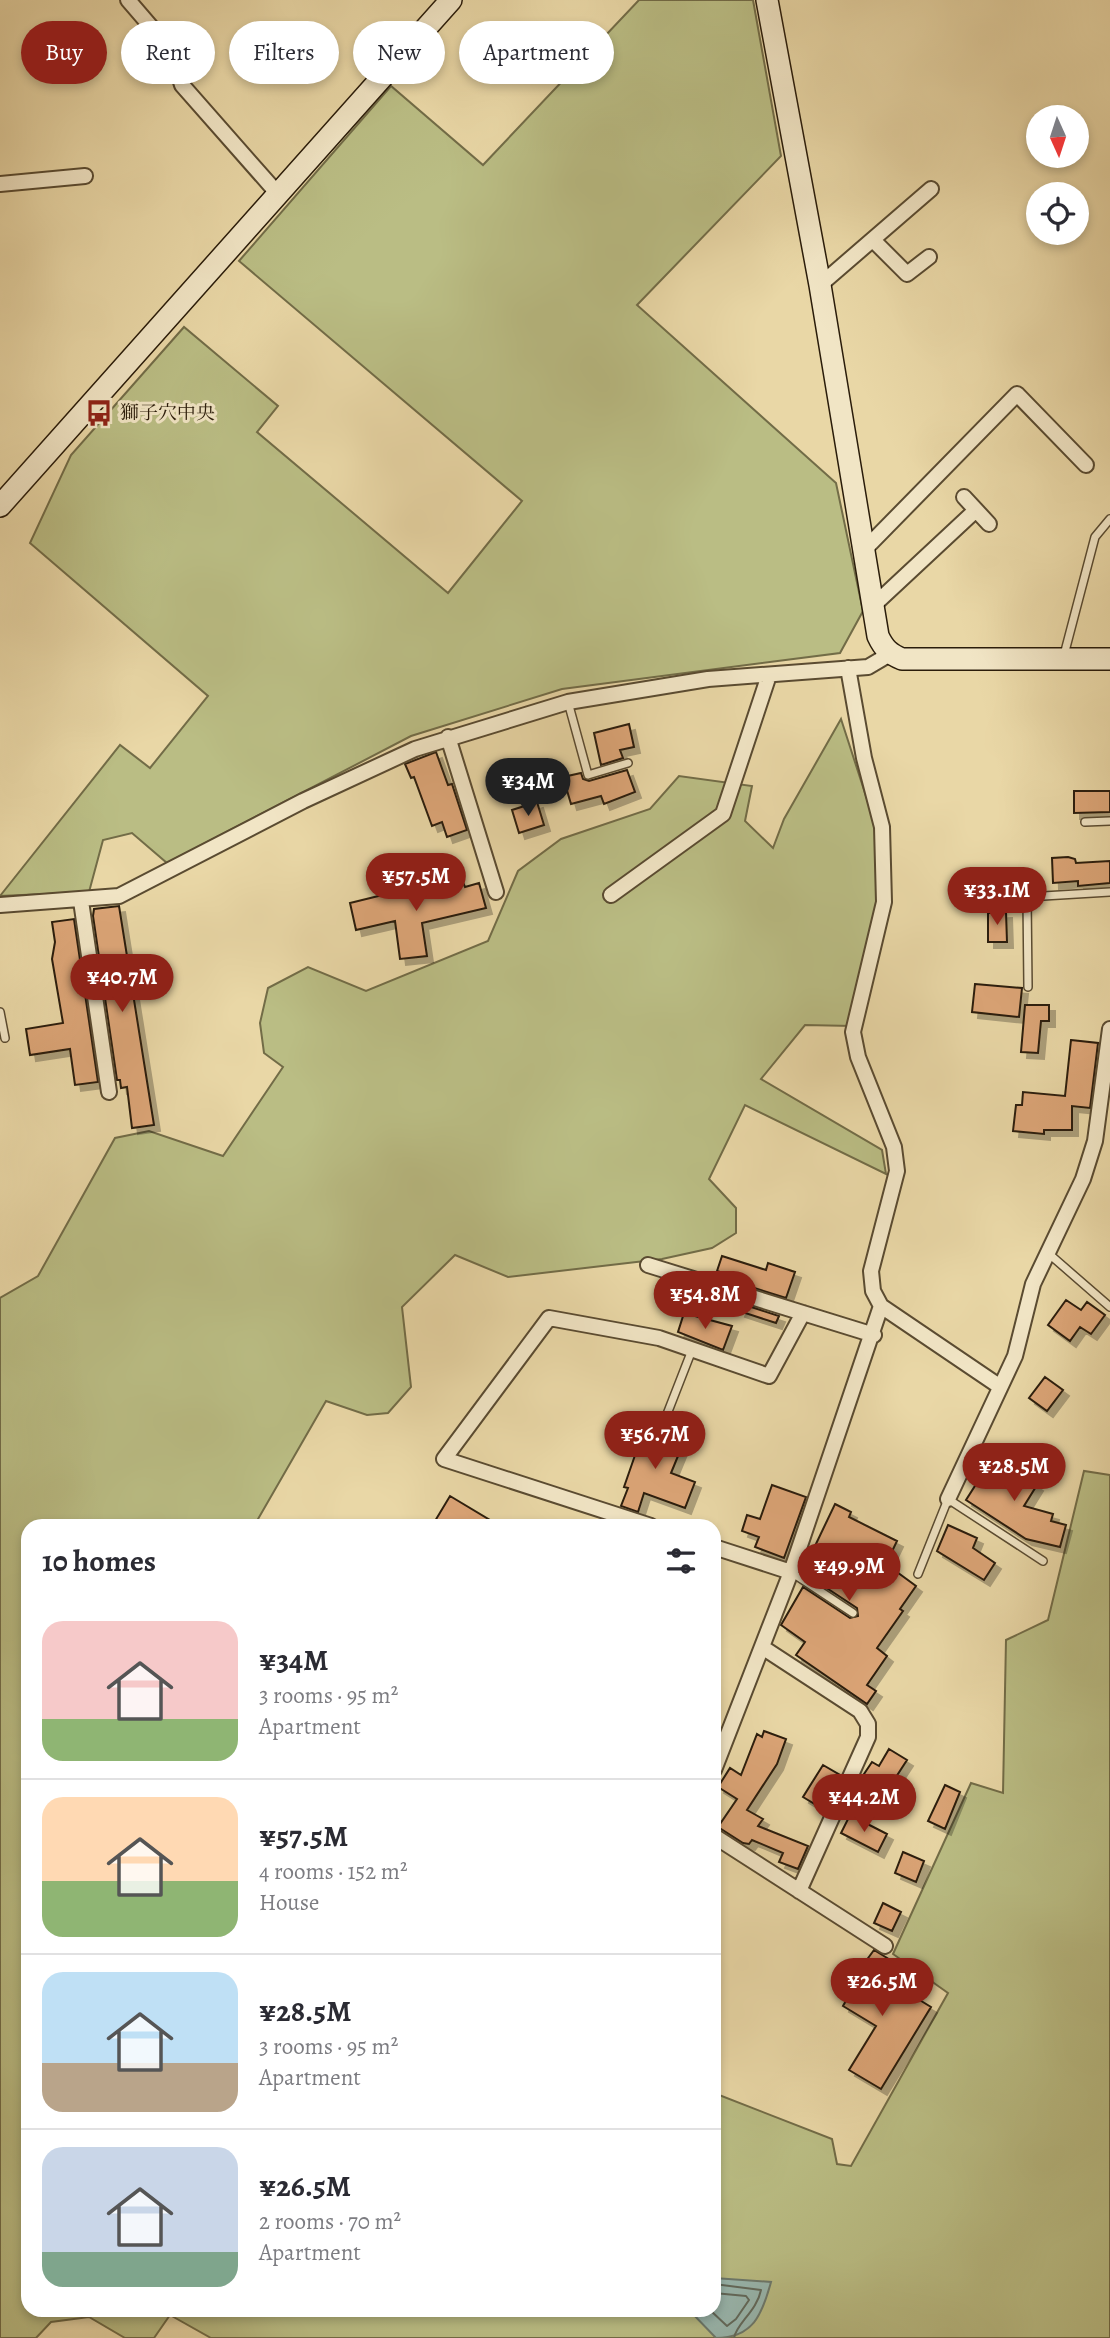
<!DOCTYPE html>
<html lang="en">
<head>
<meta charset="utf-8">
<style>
	body { margin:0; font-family:Alegreya,"Noto Serif JP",serif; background:#f7f7f7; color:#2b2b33; height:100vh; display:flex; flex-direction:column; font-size:26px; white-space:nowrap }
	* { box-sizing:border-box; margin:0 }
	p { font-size:23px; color:#7c7c81 }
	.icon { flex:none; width:38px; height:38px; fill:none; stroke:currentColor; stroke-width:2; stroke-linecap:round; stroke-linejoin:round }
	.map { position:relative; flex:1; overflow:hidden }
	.drawer { position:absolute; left:21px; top:1519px; width:700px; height:798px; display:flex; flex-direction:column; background:#fff; border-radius:21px; box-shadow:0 4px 10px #0003 }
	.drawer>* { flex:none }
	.banner { position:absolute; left:21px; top:21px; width:700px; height:63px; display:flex; gap:14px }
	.needle { width:46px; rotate:177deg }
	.fabs { position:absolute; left:1026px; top:105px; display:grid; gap:14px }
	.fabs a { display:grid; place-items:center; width:63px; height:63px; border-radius:50%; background:#fff; box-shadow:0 4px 10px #0003; font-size:35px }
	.price { position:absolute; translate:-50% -60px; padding:0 16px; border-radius:24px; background:#8f2418; color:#fff; font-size:23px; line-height:46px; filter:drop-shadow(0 2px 4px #0008) }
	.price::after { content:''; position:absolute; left:50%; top:42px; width:21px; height:16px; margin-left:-10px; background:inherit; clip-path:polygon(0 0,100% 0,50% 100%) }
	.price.on { background:#222; color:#fff }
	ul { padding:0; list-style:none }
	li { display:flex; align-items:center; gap:21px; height:175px; padding:0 21px }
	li+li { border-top:2px solid #e1e1e2 }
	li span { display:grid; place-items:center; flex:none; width:196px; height:140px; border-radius:21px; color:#555 }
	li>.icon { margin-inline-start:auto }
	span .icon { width:84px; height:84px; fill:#fffc; stroke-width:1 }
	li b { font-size:30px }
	h2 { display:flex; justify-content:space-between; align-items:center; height:84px; padding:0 21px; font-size:30px }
	.tag { padding:0 24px; border-radius:32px; background:#fff; box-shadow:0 4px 10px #0003; font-size:24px; line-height:63px }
	.tag.on { background:#8f2418; color:#fff }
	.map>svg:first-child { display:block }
	.green { fill:#babd84; stroke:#726c47; stroke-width:2 }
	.water { fill:#99b8b0; stroke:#6d7a6e; stroke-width:2 }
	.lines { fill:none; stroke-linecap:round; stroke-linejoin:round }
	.shore { stroke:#626a5d; stroke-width:2 }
	.building { fill:#dca577; stroke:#2a1c0a; stroke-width:2; filter:url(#shadow) }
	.lane-casing { stroke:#5a4b31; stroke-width:10 }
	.street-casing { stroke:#5a4b31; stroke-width:18 }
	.secondary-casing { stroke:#2a1c0a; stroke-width:24 }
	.lane { stroke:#f1e5c5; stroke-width:7 }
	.street { stroke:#f1e5c5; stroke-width:14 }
	.secondary { stroke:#f1e5c5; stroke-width:21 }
	.labels { text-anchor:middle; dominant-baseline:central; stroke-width:6; stroke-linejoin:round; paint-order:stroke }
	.poi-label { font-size:19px; fill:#2a1c0a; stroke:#f1e5c5; text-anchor:start }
</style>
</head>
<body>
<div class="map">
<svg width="1110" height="2338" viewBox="0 0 1110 2338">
	<defs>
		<filter id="shadow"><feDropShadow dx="6" dy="6" stdDeviation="0" flood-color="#0004"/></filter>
	</defs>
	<rect width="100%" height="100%" fill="#e9d7a6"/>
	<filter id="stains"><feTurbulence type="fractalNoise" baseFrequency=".00286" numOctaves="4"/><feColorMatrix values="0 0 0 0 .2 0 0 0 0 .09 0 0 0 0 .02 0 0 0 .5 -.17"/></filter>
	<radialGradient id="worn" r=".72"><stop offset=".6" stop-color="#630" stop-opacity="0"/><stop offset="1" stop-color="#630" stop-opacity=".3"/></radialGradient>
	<!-- green -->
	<path class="green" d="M639,0H753L781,156L637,305L836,483L863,611L840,653L562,689L411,736L167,863L132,833L103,840L89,892L0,896L120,745L150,768L208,696L30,543L71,455L184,327L278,406L257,432L448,593L522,501L239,261L391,86L483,165Z
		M841,719L876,827L881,901L852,1026L805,1025L761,1079L882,1150L886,1174L745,1105L709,1179L736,1208V1233L712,1248L662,1259L508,1277L455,1255L402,1307L411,1387L388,1413L367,1415L326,1401L254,1526H28V2310H714V2093L832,2139L837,2164L851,2166L948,1993L893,1954L971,1783L1003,1793L1006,1640L1048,1620L1084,1471L1110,1475V2338H211L170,2315L154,2338H125L89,2317L51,2322L36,2338H0V1298L38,1276L115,1138L149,1131L223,1156L283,1067L264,1053L260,1023L268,988L308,967L366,991L488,941L518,871L561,839L650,809L679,776L752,786L745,821L773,848L784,819Z"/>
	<!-- water -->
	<path class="water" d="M714,2278L771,2282C762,2315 753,2338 716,2338L689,2310H714Z"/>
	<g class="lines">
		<!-- shore -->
		<path class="shore" d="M714,2284L761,2290C757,2311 736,2324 734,2338
			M710,2310L727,2326L736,2319L749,2300L746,2296L714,2293"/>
	</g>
	<!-- building -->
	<path class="building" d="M629,724L634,747L620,750L623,758L601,765L594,733Z
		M436,752L448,785L452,784L467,830L447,837L442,822L432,826L414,777L411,778L405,764Z
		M627,770L635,792L604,804L601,796L571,804L563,777L581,773L583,779L589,781Z
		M1074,791H1110V812L1074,813Z
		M537,802L544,825L519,833L512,810Z
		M1068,857L1075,859L1076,863L1110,861V883L1078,886V881L1053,883L1052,858Z
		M463,882L465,887L479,883L486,908L422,923L427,956L400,959L395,921L356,930L350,903L419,886L422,896Z
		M119,906L154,1125L132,1128L127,1087L121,1088L120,1080H117L93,916L94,909Z
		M1006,912L1007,942H988V913Z
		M74,919L98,1082L75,1085L70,1049L30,1055L26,1029L63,1023L52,959L55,942L52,922Z
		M975,984L1022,988L1019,1017L972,1012Z
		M1025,1005H1049V1021H1041L1038,1053L1021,1052Z
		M1071,1040L1098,1043L1090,1108L1072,1106V1130H1044V1134L1013,1131L1016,1105H1022L1023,1092L1065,1096Z
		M722,1256L766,1270L768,1263L795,1272L786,1298L748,1286L750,1282L717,1271Z
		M1066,1300L1081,1310L1087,1302L1105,1315L1091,1334L1080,1327L1070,1341L1048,1325Z
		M742,1304L779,1316L776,1323L739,1311Z
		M684,1313L732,1326L723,1350L678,1332Z
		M1045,1377L1063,1390L1047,1411L1029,1398Z
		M631,1419L655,1427L647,1448L651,1456L658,1453L667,1432L685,1439L671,1473L695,1482L685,1508L644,1493L638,1512L621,1506L628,1488L624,1487L641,1438L626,1433Z
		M996,1453L1023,1470L1020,1474L1037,1485L1024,1506L1053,1514L1051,1521L1066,1525L1060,1547L1026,1539L966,1500Z
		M772,1485L806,1497L784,1558L755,1547L759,1537L742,1531L747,1515L760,1519Z
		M450,1496L500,1526H432Z
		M835,1504L851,1512L849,1517L897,1541L886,1564L916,1586L900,1609L903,1611L877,1648L887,1656L867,1685L876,1691L867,1704L796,1655L805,1642L781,1625L803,1587L850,1618L858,1616L857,1608L810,1577L813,1573L805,1567Z
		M948,1525L977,1538L973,1548L995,1563L984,1580L937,1551Z
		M764,1731L786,1739L777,1764L747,1810L763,1819L758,1826L808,1846L798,1869L779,1862L783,1853L752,1840L749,1844L743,1843L718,1827L737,1799L718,1787L730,1768L741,1775L757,1734L762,1737Z
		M889,1749L907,1760L896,1777L903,1782L892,1800L860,1780L872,1762L879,1766Z
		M823,1765L840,1775L823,1809L803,1797Z
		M945,1785L960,1792L945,1829L928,1821Z
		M850,1815L887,1834L878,1852L841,1833Z
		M903,1852L924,1861L916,1882L895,1873Z
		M883,1903L901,1912L892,1931L874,1923Z
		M874,1950L897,1964L887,1980L931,2007L881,2089L849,2070L876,2026L843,2006L847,1999L841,1995Z"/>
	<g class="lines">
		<defs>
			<path id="lane" d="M1064,655L1095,537L1110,519
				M568,702L588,775L628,763
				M1085,822L1110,821
				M1028,987L1027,897L1110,892
				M0,1012L5,1038
				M1048,1253L1110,1307
				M653,1450L692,1350
				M791,1572L853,1613
				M918,1574L948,1499L1043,1561"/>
			<path id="street" d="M128,0L171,50L182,85L278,194
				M0,184L85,176
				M874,241L907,274L929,257
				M820,285L931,189
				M964,497L989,524
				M865,549L1017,394L1086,465
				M874,605L976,510
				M848,668L864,758L882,827L884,902L853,1032L858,1057L894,1147L897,1171L871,1271L873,1291L881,1306L999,1386
				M448,737L496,892
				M611,895L723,814L769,675
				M81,901L109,1092
				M0,905L119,896L303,801L415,749L568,702L708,679L868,667L890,654
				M648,1265L874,1335
				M948,1499L1015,1356L1033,1284L1083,1179L1095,1141L1110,1029
				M651,1526L444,1459L549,1318L659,1338L769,1376L803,1313
				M714,1547L791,1572
				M762,1647L860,1711L868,1724V1737L799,1891
				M714,1770L791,1572L881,1306
				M714,1836L885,1946"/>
			<path id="secondary" d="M767,0L820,285L878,636C884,649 890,654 902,659H1110
				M0,506L451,0"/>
		</defs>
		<!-- lane casing -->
		<use href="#lane" class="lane-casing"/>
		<!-- street casing -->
		<use href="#street" class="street-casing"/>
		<!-- secondary casing -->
		<use href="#secondary" class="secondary-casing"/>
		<!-- lane -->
		<use href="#lane" class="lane"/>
		<!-- street -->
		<use href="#street" class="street"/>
		<!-- secondary -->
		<use href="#secondary" class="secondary"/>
	</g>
	<!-- icons -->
	<defs>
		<symbol id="bus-bare" viewBox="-9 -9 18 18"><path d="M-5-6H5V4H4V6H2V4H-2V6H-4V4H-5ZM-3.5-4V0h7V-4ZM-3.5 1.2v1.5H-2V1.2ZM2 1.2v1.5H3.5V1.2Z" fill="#8f2418" stroke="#f1e5c5" stroke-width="2.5" paint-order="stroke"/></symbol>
	</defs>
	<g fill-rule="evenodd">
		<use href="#bus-bare" x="80" y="394" width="38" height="38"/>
	</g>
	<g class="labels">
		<!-- poi labels -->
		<g class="poi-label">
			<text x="120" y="413">獅子穴中央</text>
		</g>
	</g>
	<rect width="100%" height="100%" filter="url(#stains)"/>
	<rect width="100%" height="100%" fill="url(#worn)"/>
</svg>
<div class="fabs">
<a><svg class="needle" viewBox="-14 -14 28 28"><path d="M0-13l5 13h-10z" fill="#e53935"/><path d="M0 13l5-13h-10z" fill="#7c7c81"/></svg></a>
<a><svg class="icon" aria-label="locate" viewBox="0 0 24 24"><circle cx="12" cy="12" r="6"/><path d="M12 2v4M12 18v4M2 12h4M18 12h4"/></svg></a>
</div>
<b class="price on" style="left:528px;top:818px">¥34M</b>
<b class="price" style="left:416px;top:913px">¥57.5M</b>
<b class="price" style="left:997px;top:927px">¥33.1M</b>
<b class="price" style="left:122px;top:1014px">¥40.7M</b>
<b class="price" style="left:705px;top:1331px">¥54.8M</b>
<b class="price" style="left:655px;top:1471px">¥56.7M</b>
<b class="price" style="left:1014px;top:1503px">¥28.5M</b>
<b class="price" style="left:849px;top:1603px">¥49.9M</b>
<b class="price" style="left:864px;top:1834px">¥44.2M</b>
<b class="price" style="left:882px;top:2018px">¥26.5M</b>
<div class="banner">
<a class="tag on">Buy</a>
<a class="tag">Rent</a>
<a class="tag">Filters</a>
<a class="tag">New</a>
<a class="tag">Apartment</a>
</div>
<section class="drawer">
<h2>10 homes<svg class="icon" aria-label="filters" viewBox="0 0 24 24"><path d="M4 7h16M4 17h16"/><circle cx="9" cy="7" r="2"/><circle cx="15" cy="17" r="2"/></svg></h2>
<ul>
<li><span style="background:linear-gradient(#f6c9c9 70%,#8fb573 0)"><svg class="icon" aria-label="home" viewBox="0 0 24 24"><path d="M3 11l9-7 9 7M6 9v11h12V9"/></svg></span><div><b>¥34M</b><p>3 rooms · 95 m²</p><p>Apartment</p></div></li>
<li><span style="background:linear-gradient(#ffd9b3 60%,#8fb573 0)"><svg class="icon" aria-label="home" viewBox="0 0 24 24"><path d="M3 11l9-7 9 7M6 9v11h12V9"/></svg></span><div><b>¥57.5M</b><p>4 rooms · 152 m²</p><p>House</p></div></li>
<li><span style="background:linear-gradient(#bfe0f5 65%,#b9a48a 0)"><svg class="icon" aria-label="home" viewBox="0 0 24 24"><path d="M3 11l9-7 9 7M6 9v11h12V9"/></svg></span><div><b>¥28.5M</b><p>3 rooms · 95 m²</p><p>Apartment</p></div></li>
<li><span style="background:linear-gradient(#c9d6e8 75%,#7fa58c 0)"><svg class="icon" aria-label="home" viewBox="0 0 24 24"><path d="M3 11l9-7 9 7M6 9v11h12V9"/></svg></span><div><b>¥26.5M</b><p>2 rooms · 70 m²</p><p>Apartment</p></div></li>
</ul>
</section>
</div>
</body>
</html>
